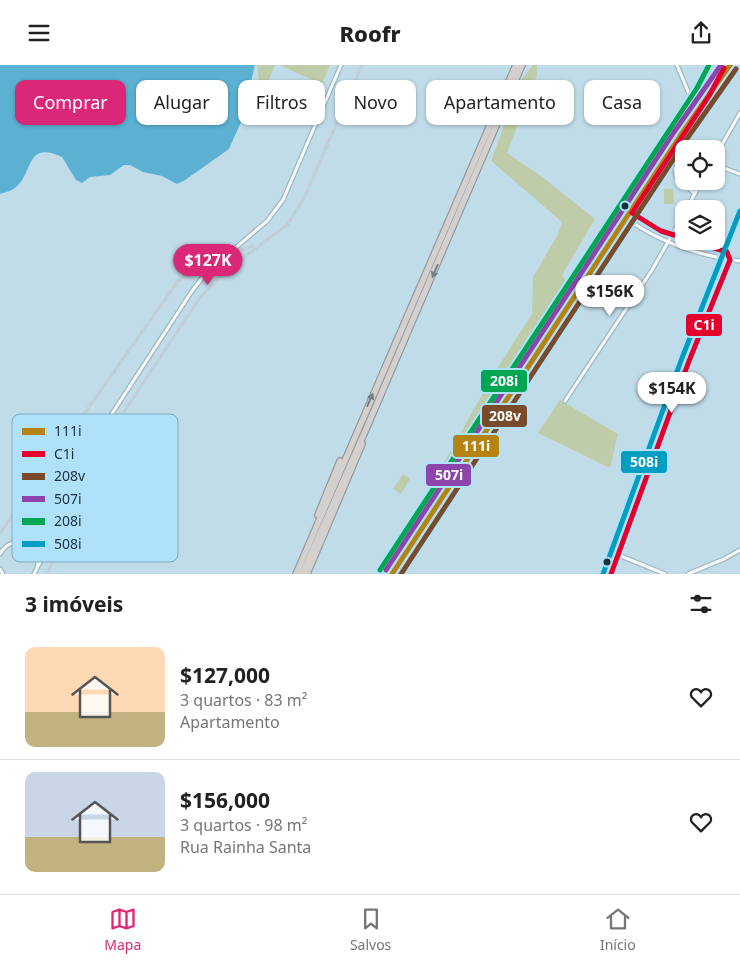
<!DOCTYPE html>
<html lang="pt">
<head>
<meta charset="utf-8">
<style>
	body { margin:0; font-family:"Noto Sans",sans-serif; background:#f6f6f6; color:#222; height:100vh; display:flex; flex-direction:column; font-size:19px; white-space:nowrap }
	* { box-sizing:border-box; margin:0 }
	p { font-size:16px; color:#767676 }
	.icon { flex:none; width:28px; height:28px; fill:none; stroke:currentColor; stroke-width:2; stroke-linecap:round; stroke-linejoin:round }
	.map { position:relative; height:509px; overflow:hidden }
	.sheet { display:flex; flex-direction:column; background:#fff; flex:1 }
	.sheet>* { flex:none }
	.guide { position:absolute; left:15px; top:15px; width:710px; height:45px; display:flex; gap:10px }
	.controls { position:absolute; left:675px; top:75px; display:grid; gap:10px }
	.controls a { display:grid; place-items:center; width:50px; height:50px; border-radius:10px; background:#fff; box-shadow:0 1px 4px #0004; font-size:25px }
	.price { position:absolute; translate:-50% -42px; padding:0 11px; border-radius:18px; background:#fff; color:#222; font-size:16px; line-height:32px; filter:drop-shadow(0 1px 2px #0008) }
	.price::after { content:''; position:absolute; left:50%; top:30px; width:15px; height:11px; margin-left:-8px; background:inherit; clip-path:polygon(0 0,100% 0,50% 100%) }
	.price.current { background:#db2777; color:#fff }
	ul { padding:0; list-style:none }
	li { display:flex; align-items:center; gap:15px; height:125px; padding:0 25px }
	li+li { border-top:1px solid #e0e0e0 }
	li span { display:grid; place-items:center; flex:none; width:140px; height:100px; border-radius:10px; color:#555 }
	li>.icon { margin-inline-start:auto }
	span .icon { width:60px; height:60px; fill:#fffc; stroke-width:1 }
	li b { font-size:21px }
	h2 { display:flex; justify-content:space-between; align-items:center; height:60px; padding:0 25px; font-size:21px }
	.tag { padding:0 18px; border-radius:10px; background:#fff; box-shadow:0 1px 4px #0004; font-size:18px; line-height:45px }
	.tag.current { background:#db2777; color:#fff }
	header { display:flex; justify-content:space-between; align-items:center; height:65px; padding:0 25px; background:#fff; font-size:22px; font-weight:800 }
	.tabs { display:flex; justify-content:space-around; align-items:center; height:70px; border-top:1px solid #e0e0e0; background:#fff; font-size:14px; color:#767676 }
	.tabs a { display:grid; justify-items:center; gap:2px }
	.tabs .current { color:#db2777 }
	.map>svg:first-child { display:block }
	.green { fill:#bfcca9 }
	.water { fill:#5cb1d3 }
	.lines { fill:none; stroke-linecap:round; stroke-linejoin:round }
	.street-casing { stroke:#9fb8c3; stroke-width:5.5 }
	.secondary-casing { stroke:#9fb8c3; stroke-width:7 }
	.highway-casing { stroke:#959b9e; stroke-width:8 }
	.street { stroke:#f6fafc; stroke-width:3 }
	.secondary { stroke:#ebedee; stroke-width:4.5 }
	.highway { stroke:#d4d0ce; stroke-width:5.5 }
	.rail-casing { stroke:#c3ccd0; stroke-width:3 }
	.rail { stroke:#afe2fa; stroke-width:1; stroke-dasharray:4; stroke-linecap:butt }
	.bus-1-casing { stroke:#afe2fa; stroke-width:9 }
	.bus-2-casing { stroke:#afe2fa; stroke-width:9 }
	.bus-3-casing { stroke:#afe2fa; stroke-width:9 }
	.bus-4-casing { stroke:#afe2fa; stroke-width:9 }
	.bus-5-casing { stroke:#afe2fa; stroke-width:9 }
	.bus-6-casing { stroke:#afe2fa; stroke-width:9 }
	.bus-1 { stroke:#b48312; stroke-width:5 }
	.bus-2 { stroke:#e4002b; stroke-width:5 }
	.bus-3 { stroke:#7a4b2a; stroke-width:5 }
	.bus-4 { stroke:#8e44ad; stroke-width:5 }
	.bus-5 { stroke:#00a651; stroke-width:5 }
	.bus-6 { stroke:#029dc0; stroke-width:5 }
	.oneway { fill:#768186 }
	.bus-dot { fill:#17323d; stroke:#afe2fa; stroke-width:2 }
	.key { fill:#afe2fa; stroke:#81adc1; stroke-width:1 }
	.key-label { font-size:14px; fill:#17323d }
	.line-badge { stroke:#afe2fa; stroke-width:2 }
	.badge-label { font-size:14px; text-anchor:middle; font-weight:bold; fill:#fff }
</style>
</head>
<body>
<header><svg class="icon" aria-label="menu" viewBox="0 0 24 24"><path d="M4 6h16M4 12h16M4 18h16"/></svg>Roofr<svg class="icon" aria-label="share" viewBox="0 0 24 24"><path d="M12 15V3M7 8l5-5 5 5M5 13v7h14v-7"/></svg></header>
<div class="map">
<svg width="740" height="509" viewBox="0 0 740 509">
	<rect width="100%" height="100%" fill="#c0dce9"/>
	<!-- green -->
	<path class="green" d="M257,0H275L267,19L259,15Z
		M279,0H330L322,19Z
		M533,0H537V10L507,88L541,111L595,154L562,210L567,218L440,415L432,419L493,310L532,249L533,212L557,171L562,157L491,96L520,17Z
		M664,124H673L674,139H664Z
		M560,335L618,369L610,403L538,368Z
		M403,409L410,414L401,429L393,424Z"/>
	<!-- water -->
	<path class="water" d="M0,0H255L241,57L229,84L185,115L177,119L162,111L143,107L130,100H124L110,110L90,112L82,118L76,115L62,92C25,75 34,108 15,123C11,126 5,127 0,129Z"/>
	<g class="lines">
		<defs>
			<path id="street" d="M677,0L690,31
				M675,90L679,96L675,104L676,112L695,129
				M716,90L740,48
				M716,100L740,109
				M687,144L701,116
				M627,154C660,177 700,191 740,196
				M565,336L652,205L684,149
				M18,476L46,465L65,448
				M611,487L665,509
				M0,489C6,478 17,474 29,480C38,488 41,498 34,509
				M38,501L59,463L102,364L192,226L206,208L267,156L283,135L341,0
				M0,504L3,509
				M688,509L724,494L740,485"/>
			<path id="secondary" d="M603,509L682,293L740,146"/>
			<path id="highway" d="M712,9L717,0
				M318,450L340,396
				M296,509L516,0
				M302,509L367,362L522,0
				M307,509L362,379
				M386,509L722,0
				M392,509L729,0"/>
		</defs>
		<!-- street casing -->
		<use href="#street" class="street-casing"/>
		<!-- secondary casing -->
		<use href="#secondary" class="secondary-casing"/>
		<!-- highway casing -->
		<use href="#highway" class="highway-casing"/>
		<!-- street -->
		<use href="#street" class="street"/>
		<!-- secondary -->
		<use href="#secondary" class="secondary"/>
		<!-- highway -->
		<use href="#highway" class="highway"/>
		<defs>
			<path id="rail" d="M0,468L178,216L202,197L253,181
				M47,509L110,368L199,234L224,207L288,159L305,131L362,0"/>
		</defs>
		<!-- rail casing -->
		<use href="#rail" class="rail-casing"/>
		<!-- rail -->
		<use href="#rail" class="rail"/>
		<defs>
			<path id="bus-1" d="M392,509L680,71L730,0"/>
			<path id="bus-2" d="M684,173L661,166L632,148L709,31L724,3
				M611,509L689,296L730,195L727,187L692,176"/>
			<path id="bus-3" d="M401,509L686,75L736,4"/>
			<path id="bus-4" d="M386,505L674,67L721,0"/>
			<path id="bus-5" d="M380,505L697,23L709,0"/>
			<path id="bus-6" d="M603,509L682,293L740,146"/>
		</defs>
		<!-- bus-1 casing -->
		<use href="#bus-1" class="bus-1-casing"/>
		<!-- bus-2 casing -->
		<use href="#bus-2" class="bus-2-casing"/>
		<!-- bus-3 casing -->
		<use href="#bus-3" class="bus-3-casing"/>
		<!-- bus-4 casing -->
		<use href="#bus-4" class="bus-4-casing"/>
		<!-- bus-5 casing -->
		<use href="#bus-5" class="bus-5-casing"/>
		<!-- bus-6 casing -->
		<use href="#bus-6" class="bus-6-casing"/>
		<!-- bus-1 -->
		<use href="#bus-1" class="bus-1"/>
		<!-- bus-2 -->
		<use href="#bus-2" class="bus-2"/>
		<!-- bus-3 -->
		<use href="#bus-3" class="bus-3"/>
		<!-- bus-4 -->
		<use href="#bus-4" class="bus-4"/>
		<!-- bus-5 -->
		<use href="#bus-5" class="bus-5"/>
		<!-- bus-6 -->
		<use href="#bus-6" class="bus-6"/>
	</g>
	<!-- one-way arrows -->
	<defs><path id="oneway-solid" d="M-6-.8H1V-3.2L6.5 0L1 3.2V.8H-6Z" transform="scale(1.25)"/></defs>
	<g class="oneway">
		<use href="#oneway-solid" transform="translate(435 206) rotate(113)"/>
		<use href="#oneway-solid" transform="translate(370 335) rotate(-66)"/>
	</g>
	<!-- markers -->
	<g class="bus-dot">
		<circle cx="625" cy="141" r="4.5"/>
		<circle cx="607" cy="497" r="4.5"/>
	</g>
	<!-- legend -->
	<rect x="12" y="349" width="166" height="148" rx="8" class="key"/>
	<rect x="22" y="363" width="23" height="7" fill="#b48312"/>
	<rect x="22" y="386" width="23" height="6" fill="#e4002b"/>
	<rect x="22" y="408" width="23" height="7" fill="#7a4b2a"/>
	<rect x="22" y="431" width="23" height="6" fill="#8e44ad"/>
	<rect x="22" y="453" width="23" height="7" fill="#00a651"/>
	<rect x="22" y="476" width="23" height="6" fill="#029dc0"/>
	<g class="key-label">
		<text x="54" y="371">111i</text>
		<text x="54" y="394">C1i</text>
		<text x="54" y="416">208v</text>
		<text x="54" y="439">507i</text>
		<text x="54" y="461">208i</text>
		<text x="54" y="484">508i</text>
	</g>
	<g class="line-badge">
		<rect x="685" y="248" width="38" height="24" rx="5" fill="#e4002b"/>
		<rect x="480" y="304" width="48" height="24" rx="5" fill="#00a651"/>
		<rect x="481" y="339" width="47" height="24" rx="5" fill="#7a4b2a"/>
		<rect x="452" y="369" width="48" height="24" rx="5" fill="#b48312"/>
		<rect x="620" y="385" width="48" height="24" rx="5" fill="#029dc0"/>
		<rect x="425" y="398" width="47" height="24" rx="5" fill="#8e44ad"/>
	</g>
	<g class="badge-label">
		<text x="704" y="265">C1i</text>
		<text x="504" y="321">208i</text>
		<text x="505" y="356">208v</text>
		<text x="476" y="386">111i</text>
		<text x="644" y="402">508i</text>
		<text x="449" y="415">507i</text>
	</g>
</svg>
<div class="controls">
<a><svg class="icon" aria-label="locate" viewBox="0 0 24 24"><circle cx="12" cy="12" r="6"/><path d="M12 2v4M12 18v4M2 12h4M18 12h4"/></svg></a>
<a><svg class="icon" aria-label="layers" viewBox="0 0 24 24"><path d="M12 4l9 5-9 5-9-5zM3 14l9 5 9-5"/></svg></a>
</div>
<b class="price current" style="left:208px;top:221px">$127K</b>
<b class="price" style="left:610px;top:252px">$156K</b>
<b class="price" style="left:672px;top:349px">$154K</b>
<div class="guide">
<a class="tag current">Comprar</a>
<a class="tag">Alugar</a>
<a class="tag">Filtros</a>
<a class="tag">Novo</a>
<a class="tag">Apartamento</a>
<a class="tag">Casa</a>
</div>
</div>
<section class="sheet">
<h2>3 imóveis<svg class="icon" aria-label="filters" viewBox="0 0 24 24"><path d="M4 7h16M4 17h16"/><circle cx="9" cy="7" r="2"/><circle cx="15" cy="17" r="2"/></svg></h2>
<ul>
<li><span style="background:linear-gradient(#ffd9b3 65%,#c2b280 0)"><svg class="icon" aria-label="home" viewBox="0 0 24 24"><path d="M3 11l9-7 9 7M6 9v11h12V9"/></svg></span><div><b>$127,000</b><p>3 quartos · 83 m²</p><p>Apartamento</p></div><svg class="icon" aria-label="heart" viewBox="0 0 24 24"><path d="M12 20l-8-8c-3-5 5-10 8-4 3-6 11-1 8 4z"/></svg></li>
<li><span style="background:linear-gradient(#c9d6e8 65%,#c2b280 0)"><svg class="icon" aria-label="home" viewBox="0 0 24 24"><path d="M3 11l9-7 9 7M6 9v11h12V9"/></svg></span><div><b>$156,000</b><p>3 quartos · 98 m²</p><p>Rua Rainha Santa</p></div><svg class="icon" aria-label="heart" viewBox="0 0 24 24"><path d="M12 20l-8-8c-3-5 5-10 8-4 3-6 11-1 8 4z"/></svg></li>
</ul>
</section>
<nav class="tabs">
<a class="current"><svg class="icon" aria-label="map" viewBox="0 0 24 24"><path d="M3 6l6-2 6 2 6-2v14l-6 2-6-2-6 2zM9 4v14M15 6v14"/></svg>Mapa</a>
<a><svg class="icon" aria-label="saved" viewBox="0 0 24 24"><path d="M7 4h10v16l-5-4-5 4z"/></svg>Salvos</a>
<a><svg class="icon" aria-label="home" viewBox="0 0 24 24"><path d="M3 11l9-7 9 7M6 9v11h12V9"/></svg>Início</a>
</nav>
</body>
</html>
